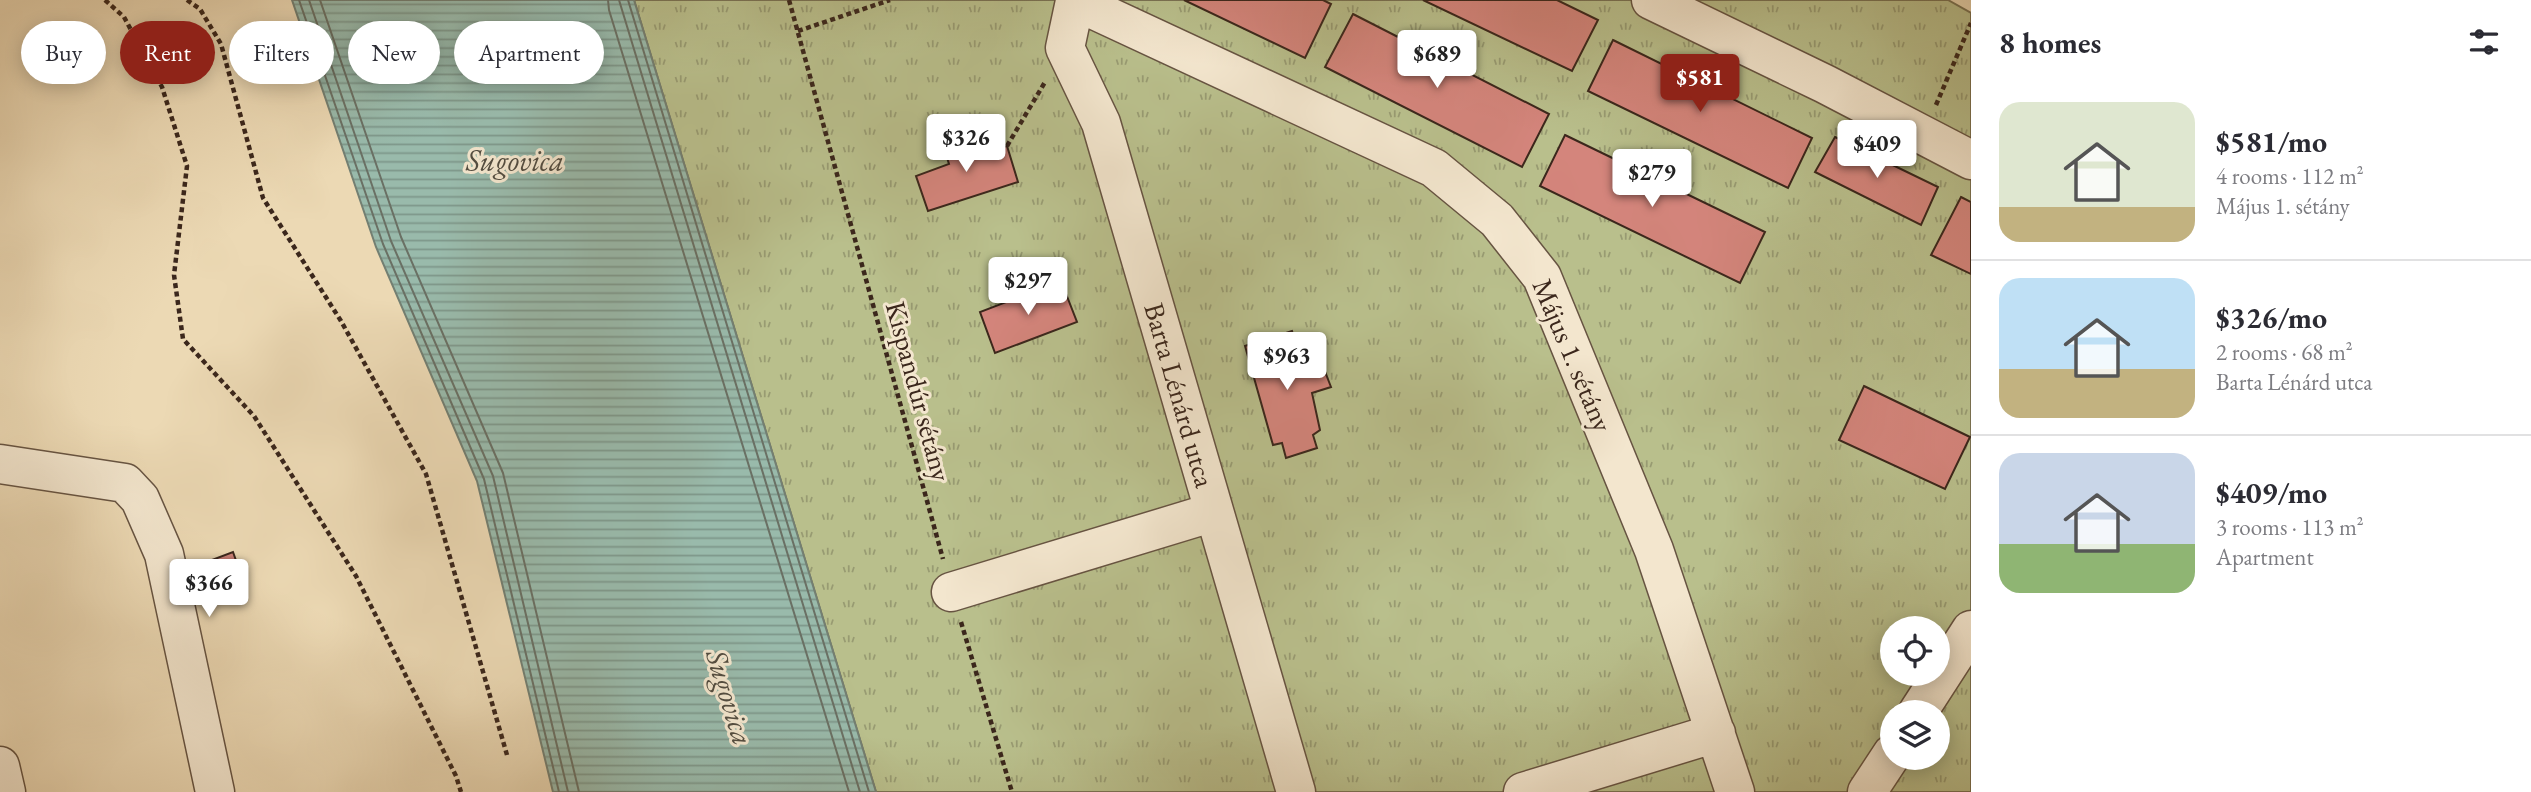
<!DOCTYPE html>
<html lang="en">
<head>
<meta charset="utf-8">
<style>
	body { margin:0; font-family:"EB Garamond",serif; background:#f7f7f7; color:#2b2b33; height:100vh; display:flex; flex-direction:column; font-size:26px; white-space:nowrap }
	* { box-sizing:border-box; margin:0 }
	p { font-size:23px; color:#7c7c81 }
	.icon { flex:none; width:38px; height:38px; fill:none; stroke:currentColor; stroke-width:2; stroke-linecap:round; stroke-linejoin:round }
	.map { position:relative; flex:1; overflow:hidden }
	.drawer { display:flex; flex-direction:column; background:#fff; width:560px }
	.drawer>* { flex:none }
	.top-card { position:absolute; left:21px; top:21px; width:665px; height:63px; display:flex; gap:14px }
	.buttons { position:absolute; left:1880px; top:616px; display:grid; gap:14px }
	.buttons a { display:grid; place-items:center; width:70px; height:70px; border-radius:50%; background:#fff; box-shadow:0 4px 18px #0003; font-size:35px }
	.price { position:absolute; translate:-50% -60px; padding:0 16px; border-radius:7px; background:#fff; color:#222; font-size:23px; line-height:46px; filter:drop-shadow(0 2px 4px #0008) }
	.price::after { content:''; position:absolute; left:50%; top:42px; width:21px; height:16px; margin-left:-10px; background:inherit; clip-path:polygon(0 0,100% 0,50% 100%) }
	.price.active { background:#8f2418; color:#fff }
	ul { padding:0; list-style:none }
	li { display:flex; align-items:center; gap:21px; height:175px; padding:0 28px }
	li+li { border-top:2px solid #e1e1e2 }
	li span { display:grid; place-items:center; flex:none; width:196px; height:140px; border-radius:21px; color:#555 }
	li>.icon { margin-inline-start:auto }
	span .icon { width:84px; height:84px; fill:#fffc; stroke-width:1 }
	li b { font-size:30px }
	h2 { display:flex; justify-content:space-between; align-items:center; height:84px; padding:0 28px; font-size:30px }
	.chip { padding:0 24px; border-radius:32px; background:#fff; box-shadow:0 4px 18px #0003; font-size:24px; line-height:63px }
	.chip.active { background:#8f2418; color:#fff }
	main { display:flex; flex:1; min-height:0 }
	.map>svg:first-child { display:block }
	.grass { fill:url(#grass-tufts); stroke:#7a7354; stroke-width:2; fill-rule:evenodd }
	.water { fill:url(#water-rules); stroke:#737f72; stroke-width:2 }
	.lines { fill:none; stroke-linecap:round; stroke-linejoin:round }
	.shore { stroke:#6a7064; stroke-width:2 }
	.building { fill:#d4857c; stroke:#3b271c; stroke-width:2 }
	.minor-casing { stroke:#675442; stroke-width:41 }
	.path { stroke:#3b271c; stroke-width:4.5; stroke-dasharray:5 3.5; stroke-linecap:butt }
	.minor { stroke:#f3e6ce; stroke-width:38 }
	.labels { text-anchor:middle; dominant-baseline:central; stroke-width:6; stroke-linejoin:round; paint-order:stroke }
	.street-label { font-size:28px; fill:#3b271c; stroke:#f3e6ce }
	.water-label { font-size:30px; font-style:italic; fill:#524c40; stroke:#f3e6ce }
</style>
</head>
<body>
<main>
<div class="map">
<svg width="1971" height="792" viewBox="0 0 1971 792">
	<defs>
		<pattern id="grass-tufts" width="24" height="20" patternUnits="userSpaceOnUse" patternTransform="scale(1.75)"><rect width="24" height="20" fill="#b9bf8c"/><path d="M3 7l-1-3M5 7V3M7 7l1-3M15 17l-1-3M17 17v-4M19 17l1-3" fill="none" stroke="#989b72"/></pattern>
		<pattern id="water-rules" width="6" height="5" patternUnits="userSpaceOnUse" patternTransform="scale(1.75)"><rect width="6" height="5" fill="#99baab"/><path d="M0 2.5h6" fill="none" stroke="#7e978a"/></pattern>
	</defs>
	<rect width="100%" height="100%" fill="#ecd9b4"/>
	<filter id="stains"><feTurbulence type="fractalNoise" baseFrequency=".00286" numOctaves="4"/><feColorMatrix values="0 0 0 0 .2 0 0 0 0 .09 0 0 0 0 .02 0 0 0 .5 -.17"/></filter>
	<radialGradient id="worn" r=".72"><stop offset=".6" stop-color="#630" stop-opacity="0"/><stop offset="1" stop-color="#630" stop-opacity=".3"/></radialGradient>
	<!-- grass -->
	<path class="grass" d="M634,0H1948L1971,13V792H876ZM1892,628H1937V674H1892ZM1892,712H1937V758H1892Z"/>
	<!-- water -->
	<path class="water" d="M292,0H634L876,792H553L477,481L376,247Z"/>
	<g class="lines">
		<!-- shore -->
		<path class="shore" d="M299,0L383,244L484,479L559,792
			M309,0L391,241L493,476L568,792
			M320,0L401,237L503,473L579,792
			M608,0L609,10L849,792
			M619,0L860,792
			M628,0L869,792"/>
	</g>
	<!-- building -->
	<path class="building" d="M1184,0H1323L1331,4L1305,58Z
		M1423,0H1557L1598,20L1572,71Z
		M1353,14L1549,114L1522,167L1325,67Z
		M1613,40L1812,138L1788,188L1588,91Z
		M967,134L973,155L1007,146L1018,182L928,211L916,176L949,164L942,142Z
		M1565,135L1765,232L1740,283L1540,186Z
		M1835,137L1938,187L1921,225L1815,172Z
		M1961,197L1971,202V274L1931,255Z
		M1061,281L1077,322L995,353L980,312Z
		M1292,331L1304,367L1322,364L1331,387L1312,393L1320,430L1313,435L1317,448L1286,458L1282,443L1273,445L1245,346Z
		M1864,386L1970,437L1945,489L1839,440Z
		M233,552L244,583L195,604L180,572Z"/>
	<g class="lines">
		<defs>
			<path id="minor" d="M1651,0L1825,84L1971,160
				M0,464L125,483L140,499L164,554L215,792
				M951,592L1214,512
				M1918,712L1971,630
				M0,766L6,792
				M1296,792L1101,123L1065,48L1075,1L1434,168L1497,220L1542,277L1654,550L1735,792
				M1523,792L1716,733
				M1867,792L1892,754"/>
		</defs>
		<!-- minor casing -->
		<use href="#minor" class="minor-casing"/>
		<!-- path -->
		<path class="path" d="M105,0L124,17L162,87L187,166L174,275L183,339L254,416L356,576L456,776L461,792
			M187,0L200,9L221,44L263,198L341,321L426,474L507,755
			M789,0L943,559
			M798,31L890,0
			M1936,105L1971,23
			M1007,146L1045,82
			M961,622L1012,792"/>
		<!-- minor -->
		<use href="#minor" class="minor"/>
	</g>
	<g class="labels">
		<!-- street labels -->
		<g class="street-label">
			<text transform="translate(1573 355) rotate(67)">Május 1. sétány</text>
			<text transform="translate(919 391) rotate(75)">Kispandúr sétány</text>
			<text transform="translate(1180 395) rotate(74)">Barta Lénárd utca</text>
		</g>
		<!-- water labels -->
		<g class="water-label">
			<text x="515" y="160">Sugovica</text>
			<text transform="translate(730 697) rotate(73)">Sugovica</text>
		</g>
	</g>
	<rect width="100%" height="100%" filter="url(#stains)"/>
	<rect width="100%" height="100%" fill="url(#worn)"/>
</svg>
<div class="buttons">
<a><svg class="icon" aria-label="locate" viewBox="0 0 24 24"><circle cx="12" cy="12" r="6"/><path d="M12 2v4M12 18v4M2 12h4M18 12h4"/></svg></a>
<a><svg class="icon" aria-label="layers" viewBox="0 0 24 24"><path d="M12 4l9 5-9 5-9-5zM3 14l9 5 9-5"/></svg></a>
</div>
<b class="price" style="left:1437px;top:90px">$689</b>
<b class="price active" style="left:1700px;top:114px">$581</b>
<b class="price" style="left:966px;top:174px">$326</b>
<b class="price" style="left:1877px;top:180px">$409</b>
<b class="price" style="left:1652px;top:209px">$279</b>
<b class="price" style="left:1028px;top:317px">$297</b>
<b class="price" style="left:1287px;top:392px">$963</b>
<b class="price" style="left:209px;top:619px">$366</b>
<div class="top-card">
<a class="chip">Buy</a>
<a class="chip active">Rent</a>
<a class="chip">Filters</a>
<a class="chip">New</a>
<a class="chip">Apartment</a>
</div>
</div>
<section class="drawer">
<h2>8 homes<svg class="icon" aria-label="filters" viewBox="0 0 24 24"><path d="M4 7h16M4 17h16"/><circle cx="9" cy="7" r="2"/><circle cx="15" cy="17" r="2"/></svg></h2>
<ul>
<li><span style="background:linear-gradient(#dfe7d0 75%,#c2b280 0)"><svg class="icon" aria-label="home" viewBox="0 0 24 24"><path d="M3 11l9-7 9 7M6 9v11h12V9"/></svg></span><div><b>$581/mo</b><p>4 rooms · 112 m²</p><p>Május 1. sétány</p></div></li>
<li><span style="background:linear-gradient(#bfe0f5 65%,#c2b280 0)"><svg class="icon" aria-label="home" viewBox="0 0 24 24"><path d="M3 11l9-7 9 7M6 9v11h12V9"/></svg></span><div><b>$326/mo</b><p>2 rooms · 68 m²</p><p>Barta Lénárd utca</p></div></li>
<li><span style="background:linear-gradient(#c9d6e8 65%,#8fb573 0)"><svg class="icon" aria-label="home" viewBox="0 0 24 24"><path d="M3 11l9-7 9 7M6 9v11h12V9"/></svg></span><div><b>$409/mo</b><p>3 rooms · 113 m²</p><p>Apartment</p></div></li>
</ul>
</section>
</main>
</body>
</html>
